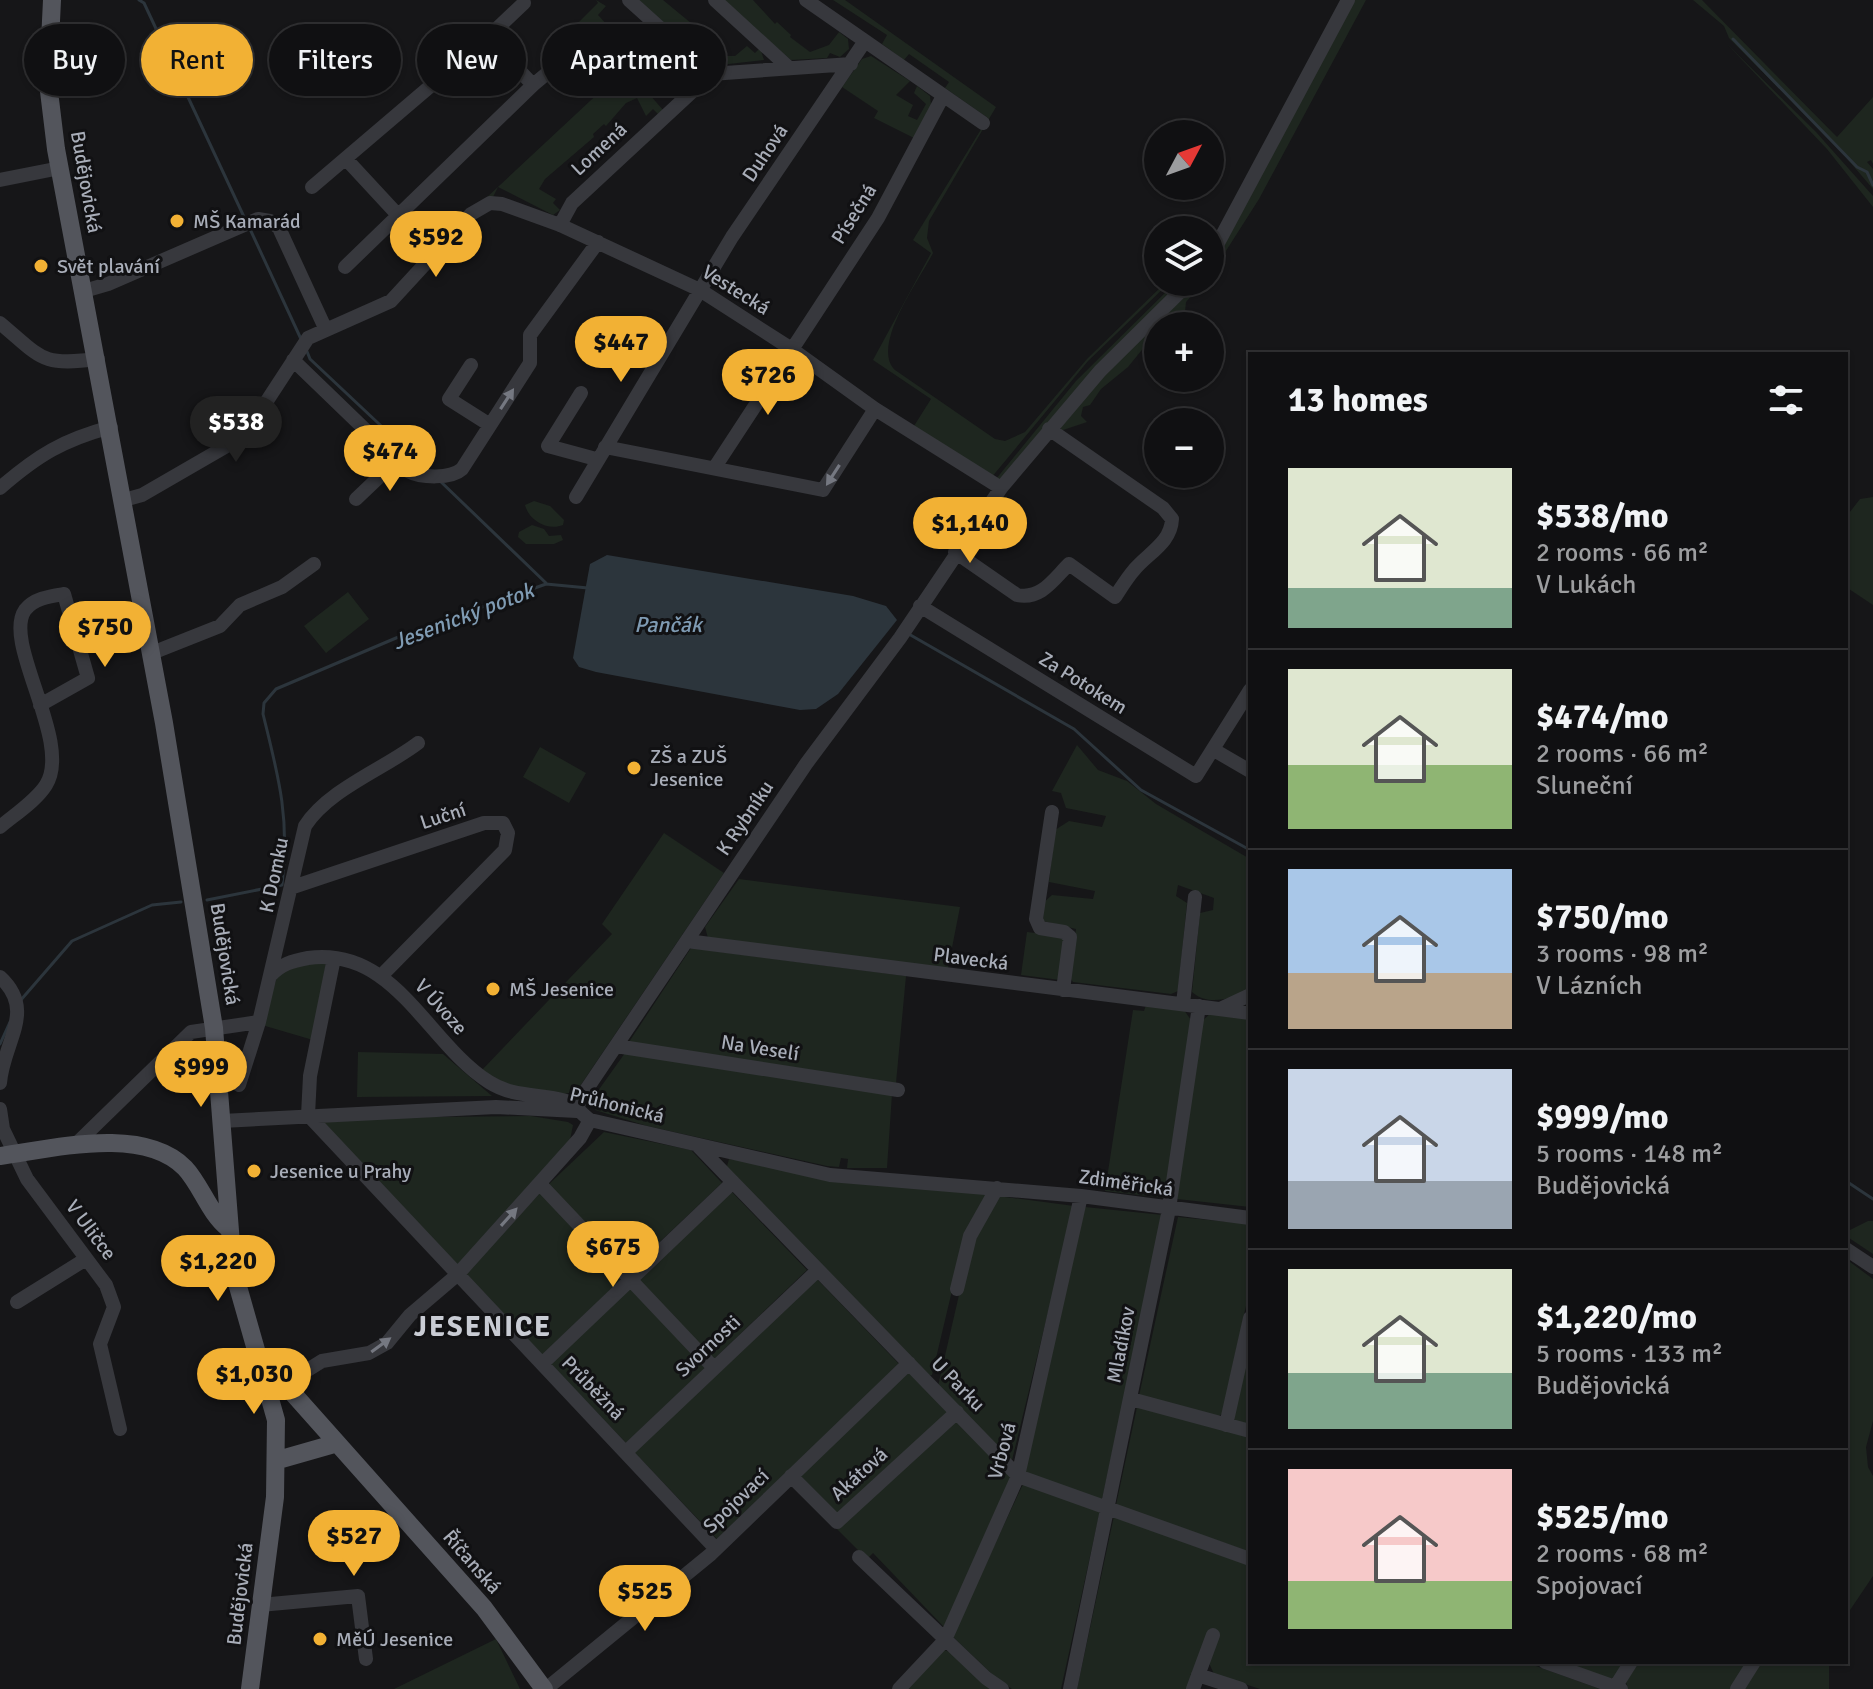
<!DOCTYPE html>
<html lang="en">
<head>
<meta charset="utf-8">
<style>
	body { margin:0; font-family:Signika,sans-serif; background:#19191b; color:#f1f3f6; height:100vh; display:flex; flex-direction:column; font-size:30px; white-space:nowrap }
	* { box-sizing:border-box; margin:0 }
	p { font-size:26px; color:#9c9d9f }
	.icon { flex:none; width:44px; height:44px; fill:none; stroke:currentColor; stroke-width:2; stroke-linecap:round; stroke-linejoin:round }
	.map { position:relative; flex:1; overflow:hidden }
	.sheet { position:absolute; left:1248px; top:352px; width:600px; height:1312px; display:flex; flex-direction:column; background:#101012; border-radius:0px; box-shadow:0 2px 6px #0004,0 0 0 2px #303032 }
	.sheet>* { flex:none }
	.hud { position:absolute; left:24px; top:24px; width:760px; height:72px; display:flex; gap:16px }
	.needle { width:52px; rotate:49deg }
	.fabs { position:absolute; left:1144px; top:120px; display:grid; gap:16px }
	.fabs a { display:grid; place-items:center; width:80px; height:80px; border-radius:50%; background:#101012; box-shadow:0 2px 6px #0004,0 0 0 2px #303032; font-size:40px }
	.price { position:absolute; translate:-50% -68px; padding:0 18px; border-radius:28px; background:#f2b134; color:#111; font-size:26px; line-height:52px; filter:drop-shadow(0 2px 4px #0008) }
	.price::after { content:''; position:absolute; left:50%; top:48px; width:24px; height:18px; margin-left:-12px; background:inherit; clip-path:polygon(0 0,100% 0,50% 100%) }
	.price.active { background:#222; color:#fff }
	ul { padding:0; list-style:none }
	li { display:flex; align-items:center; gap:24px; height:200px; padding:0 40px }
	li+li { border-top:2px solid #303032 }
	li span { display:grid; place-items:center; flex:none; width:224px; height:160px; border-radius:0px; color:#555 }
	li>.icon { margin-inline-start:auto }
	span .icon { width:96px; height:96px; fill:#fffc; stroke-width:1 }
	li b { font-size:34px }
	h2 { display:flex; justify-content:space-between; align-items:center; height:96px; padding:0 40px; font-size:34px }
	.tag { padding:0 28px; border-radius:36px; background:#101012; box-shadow:0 2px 6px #0004,0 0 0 2px #303032; font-size:28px; line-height:72px }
	.tag.active { background:#f2b134; color:#111 }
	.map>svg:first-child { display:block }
	.green { fill:#1e261f }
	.water { fill:#2c353c }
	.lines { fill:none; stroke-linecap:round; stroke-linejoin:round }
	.stream { stroke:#2c353c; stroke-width:3 }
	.minor { stroke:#37383d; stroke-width:14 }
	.major { stroke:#53555c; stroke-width:18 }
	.oneway { fill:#757881 }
	.poi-dot { fill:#f2b134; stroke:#111113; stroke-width:3 }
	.labels { text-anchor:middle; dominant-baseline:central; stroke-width:6; stroke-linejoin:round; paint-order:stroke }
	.street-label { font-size:20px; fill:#a8adb8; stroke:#111113 }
	.poi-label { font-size:20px; fill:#a8adb8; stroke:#111113; text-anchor:start }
	.water-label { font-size:22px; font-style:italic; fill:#7f9bb3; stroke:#111113 }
	.district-label { font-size:28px; font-weight:bold; letter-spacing:2px; fill:#c9ccd4; stroke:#111113 }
</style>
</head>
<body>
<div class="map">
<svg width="1873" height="1689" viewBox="0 0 1873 1689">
	<rect width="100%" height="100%" fill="#161618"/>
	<!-- green -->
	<path class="green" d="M596,0L606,6L598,15C610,27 638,64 655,62L675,49L684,58L677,65L672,60L643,87L663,110L658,114L653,109L646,116L637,98L626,103L606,126L604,124L593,134L594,137L545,179L539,189L556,199L553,203L560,210L553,215L498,187L492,199H485L620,73L578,23L598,3Z
		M637,0H663L714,42L712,45L724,56H735L747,46L755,53L760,48L764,60L711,66Z
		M723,0H753L775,24L777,22L791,35L790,37L810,52L829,45L839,32L848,39L849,49L840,57L830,53L827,58L791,60Z
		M833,0H845L996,107L929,221L927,238L933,253C920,279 870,346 895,370L995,439L1005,441L1025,432L1087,359L1165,283L1170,282L1088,361L991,478L914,426L931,399L873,360L931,253L913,240L988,118L945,88L949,82L909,54L904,60L882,44L887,35Z
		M1351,0H1366L1259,199L1210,276V264Z
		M1693,0H1702L1837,137L1873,97V164L1871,160L1867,162L1873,169V189L1838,148L1729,38L1724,26Z
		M1727,44L1816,132L1873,196V207L1827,149Z
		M871,56L910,81L896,95L913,105L908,116L917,120L926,104L914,93L917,86L930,96L931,105L914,138L874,118L878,111L842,87L862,59Z
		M1176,282H1185L1004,478L996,479L1076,381Z
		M1195,282H1204L1186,302L1184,321L1167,319L1128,367L1101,389L1090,405L1083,407L1081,416L1087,422L1060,431L1063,418Z
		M1873,497V605L1846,587V517L1860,499Z
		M534,501L550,506L564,520L563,525C548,531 529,521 525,505Z
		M532,525L544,529L549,536L561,535L563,540L554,544H526L518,537L519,532Z
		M348,592L369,619L326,653L304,626Z
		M1077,745L1098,770L1127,781L1156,804L1250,859V990C1232,998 1209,1007 1192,992L1200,913L1213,910L1214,898L1178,885L1176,896L1187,903L1178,991L1171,994L1073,982L1070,978L1076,929L1043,921L1044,902L1052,895L1093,899L1095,891L1049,882L1055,830L1069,821L1102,827L1106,816L1066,808L1061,793L1052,791Z
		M540,747L586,773L569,803L523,777Z
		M664,833L724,873L578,1089C555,1104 502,1085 482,1070L612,934L602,924Z
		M739,879L960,907L948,968L708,938L705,927Z
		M1027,932L1060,936L1064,940L1060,980L1021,975Z
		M691,948L906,976L896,1083L629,1042Z
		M326,963L313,1040L262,1025L278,974L301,964Z
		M1146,1005L1184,1010L1191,1020L1165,1198L1105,1191L1133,1010L1144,1011Z
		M1211,1013L1250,1018V1207L1177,1199L1202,1021Z
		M358,1052L443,1054L492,1096L357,1097Z
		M625,1053L892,1094L887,1168H847L848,1159L841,1158L839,1167L827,1166L647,1126L595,1110V1095Z
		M531,1116L568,1122L573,1125L570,1140L457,1266L322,1124L324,1118Z
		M604,1132L691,1150L722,1183L630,1270L548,1185Z
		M729,1159L989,1195L964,1240L932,1375L928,1376L726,1170Z
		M731,1191L807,1270L714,1359L638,1279Z
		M540,1193L622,1279L542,1355L464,1273Z
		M998,1196L1074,1206L1012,1460L938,1386L971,1243Z
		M1085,1207L1163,1215L1102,1500L1023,1472Z
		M1178,1217L1250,1224V1288L1222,1414L1217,1417L1139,1396Z
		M1868,1221H1873V1254L1846,1236V1232Z
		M1846,1259L1873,1279V1421L1866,1447L1868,1467L1873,1476V1576L1846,1616Z
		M816,1278L899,1364L717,1539L634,1452Z
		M630,1287L706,1367L626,1443L550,1363Z
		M1250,1340V1426L1236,1422L1233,1417Z
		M909,1371L950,1413L836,1515L798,1477Z
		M1137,1407L1250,1437V1552L1116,1505Z
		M955,1419L1013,1479L944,1627L873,1553L867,1559L837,1529Z
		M1023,1484L1100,1511L1061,1689H1012L994,1676L952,1636Z
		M1114,1516L1250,1564V1662H1525L1600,1689H1260L1214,1674L1209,1663L1187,1689H1077Z
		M496,1639L520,1689H394Z
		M944,1650L950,1652L991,1689H904Z
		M1559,1662H1625L1615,1677L1609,1680Z
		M1639,1662H1748L1732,1689H1628L1626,1682Z
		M1761,1662H1829V1689H1744Z"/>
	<!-- water -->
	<path class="water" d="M607,555L853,596L886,606L897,620L838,694L816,709L800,710L596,672L579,667L573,658L590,564Z"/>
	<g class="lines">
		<!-- stream -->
		<path class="stream" d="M139,0L144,3L245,219
			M1733,39L1857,167L1867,172L1873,185
			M250,229L301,339
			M306,349L310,359L428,470
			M439,480L546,583
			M907,633L1074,729L1141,790L1250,850
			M207,900L282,885C290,819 279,778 263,714L264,703L276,689L396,638L546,584L588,588
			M20,1001L72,941L152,905L181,902
			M0,1044L10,1022
			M1846,1181L1873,1199"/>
		<!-- minor -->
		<path class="minor" d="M629,0L711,74
			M715,0L787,66
			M806,0L983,123
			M488,37L524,3
			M533,85L570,54
			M346,159L434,254
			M0,180L60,168
			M312,187L488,37L533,85L345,267
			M560,225L572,203L711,74L851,64
			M1210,258L1348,0
			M84,291L108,284L258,219L270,221L279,228L326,330
			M0,323C43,359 40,366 98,359
			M293,360L408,471C421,478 451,479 462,469L530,363V335L598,242
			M471,365L449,399L490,425
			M581,393L548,446L596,459
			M605,447L823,490L875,409
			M715,467L878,218L943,96
			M0,488C38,455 63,440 111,427
			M576,497L732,237L865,41
			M356,499L397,460
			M124,500L142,495L244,436L308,338L391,301L471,214L490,203L502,204L560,225L700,290L790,348L875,409L1001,488
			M955,552L1017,595C1041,600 1053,580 1069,564L1115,597C1121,588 1127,578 1134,570C1148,553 1171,543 1172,519L1163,508L1049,429
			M920,606L1196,776L1250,690
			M152,653L220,626L240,605L282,587L314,564
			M1214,750L1250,771
			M1052,812L1036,919L1040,928L1064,932L1070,937L1063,990
			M0,827C14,815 36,801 46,785C73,742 2,643 25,610C34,598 51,596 64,594L88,678L40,705
			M293,887L484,823H503L508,833L505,850L381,976
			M687,941L1250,1013
			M334,958L310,1076L308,1115L716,1549
			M270,976C281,964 292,961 308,958C395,946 427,1043 489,1082C514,1098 539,1093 566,1101C575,1104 582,1115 590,1120L830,1175L1081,1196L1250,1218
			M0,977C37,1011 3,1042 0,1083
			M1183,1004L1195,897
			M1220,1009L1250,995
			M616,1046L898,1090
			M239,1085L259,1022
			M0,1109L3,1129L27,1179L106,1285L114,1307L100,1344L120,1429
			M577,1111L580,1099L806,764L900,638L1001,488L1100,371L1190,282
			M222,1121L496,1107L577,1111
			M75,1145L191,1032L259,1022L305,826C329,789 384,769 418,743
			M697,1145L1018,1476L1250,1559
			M540,1184L714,1368
			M1846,1249L1873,1267
			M957,1289L970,1236L997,1188
			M17,1302L86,1259
			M542,1364L732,1183
			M285,1384L322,1361L369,1353L387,1343L410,1315L457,1275L580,1138L590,1120
			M1131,1399L1250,1431
			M1226,1425L1250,1318
			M626,1452L818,1270
			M791,1476L837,1522L957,1412
			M859,1557L986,1678L1002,1689
			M260,1605L358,1596L366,1659
			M1545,1662L1621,1689
			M1198,1675L1241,1689
			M546,1689L711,1554L909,1363
			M899,1689L945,1640L1018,1476L1081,1196
			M1070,1689L1169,1209L1199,1006
			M1193,1689L1213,1635
			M1614,1689L1631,1662
			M1737,1689L1754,1662"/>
		<!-- major -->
		<path class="major" d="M52,0L48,83L56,149L164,723L214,1028L233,1269L276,1420L275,1497L250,1689
			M0,1156C52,1149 143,1125 185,1168C201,1185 209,1213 228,1228
			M262,1366L281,1380L484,1608L544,1689
			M278,1460L334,1444"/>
	</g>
	<!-- one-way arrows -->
	<defs><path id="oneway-solid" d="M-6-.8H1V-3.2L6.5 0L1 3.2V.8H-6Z" transform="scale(2)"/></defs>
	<g class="oneway">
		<use href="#oneway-solid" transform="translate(507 399) rotate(-57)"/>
		<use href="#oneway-solid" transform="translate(833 475) rotate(123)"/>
		<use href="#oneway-solid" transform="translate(509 1217) rotate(-48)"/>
		<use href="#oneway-solid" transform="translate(381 1345) rotate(-36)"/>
	</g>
	<!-- markers -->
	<g class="poi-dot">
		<circle cx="177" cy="221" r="8"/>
		<circle cx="41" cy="266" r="8"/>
		<circle cx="634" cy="768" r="8"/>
		<circle cx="493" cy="989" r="8"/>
		<circle cx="254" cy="1171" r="8"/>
		<circle cx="320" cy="1639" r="8"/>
	</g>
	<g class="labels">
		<!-- street labels -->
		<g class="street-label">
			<text transform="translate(599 149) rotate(-43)">Lomená</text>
			<text transform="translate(765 153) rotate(-56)">Duhová</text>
			<text transform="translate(86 182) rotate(80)">Budějovická</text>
			<text transform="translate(854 214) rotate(-58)">Písečná</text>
			<text transform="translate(736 290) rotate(32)">Vestecká</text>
			<text transform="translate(1083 683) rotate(32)">Za Potokem</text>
			<text transform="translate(443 816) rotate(-18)">Luční</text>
			<text transform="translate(745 818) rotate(-56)">K Rybníku</text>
			<text transform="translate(274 875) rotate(-78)">K Domku</text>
			<text transform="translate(225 954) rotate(81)">Budějovická</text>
			<text transform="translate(971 959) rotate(7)">Plavecká</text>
			<text transform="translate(441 1007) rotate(48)">V Úvoze</text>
			<text transform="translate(760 1048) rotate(9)">Na Veselí</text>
			<text transform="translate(617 1105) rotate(14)">Průhonická</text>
			<text transform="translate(1126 1183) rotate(8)">Zdiměřická</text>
			<text transform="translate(91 1230) rotate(53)">V Uličce</text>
			<text transform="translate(1121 1345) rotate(-79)">Mladíkov</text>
			<text transform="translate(708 1346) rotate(-43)">Svornosti</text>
			<text transform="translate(958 1384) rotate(46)">U Parku</text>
			<text transform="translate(593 1388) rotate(46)">Průběžná</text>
			<text transform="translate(1002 1451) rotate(-75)">Vrbová</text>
			<text transform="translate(859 1474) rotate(-42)">Akátová</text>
			<text transform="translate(736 1501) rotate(-44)">Spojovací</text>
			<text transform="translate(472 1562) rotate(49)">Říčanská</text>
			<text transform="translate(240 1594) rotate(-83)">Budějovická</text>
		</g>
		<!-- poi labels -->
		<g class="poi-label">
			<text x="193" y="221">MŠ Kamarád</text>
			<text x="57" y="266">Svět plavání</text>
			<text x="650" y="756">ZŠ a ZUŠ<tspan x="650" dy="23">Jesenice</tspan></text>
			<text x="509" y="989">MŠ Jesenice</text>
			<text x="270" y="1171">Jesenice u Prahy</text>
			<text x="336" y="1639">MěÚ Jesenice</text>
		</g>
		<!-- water labels -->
		<g class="water-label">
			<text transform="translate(463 616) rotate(-21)">Jesenický potok</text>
			<text x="668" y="624">Pančák</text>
		</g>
		<!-- district labels -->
		<g class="district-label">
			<text x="483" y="1327">JESENICE</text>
		</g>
	</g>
</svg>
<div class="fabs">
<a><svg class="needle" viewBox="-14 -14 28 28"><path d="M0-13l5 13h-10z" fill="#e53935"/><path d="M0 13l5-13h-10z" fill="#9c9d9f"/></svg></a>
<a><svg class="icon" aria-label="layers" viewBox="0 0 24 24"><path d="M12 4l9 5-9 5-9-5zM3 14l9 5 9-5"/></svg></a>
<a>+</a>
<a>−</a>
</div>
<b class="price" style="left:436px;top:279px">$592</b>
<b class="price" style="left:621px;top:384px">$447</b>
<b class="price" style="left:768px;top:417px">$726</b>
<b class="price active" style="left:236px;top:464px">$538</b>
<b class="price" style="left:390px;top:493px">$474</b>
<b class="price" style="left:970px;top:565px">$1,140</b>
<b class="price" style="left:105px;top:669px">$750</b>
<b class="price" style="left:201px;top:1109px">$999</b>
<b class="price" style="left:613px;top:1289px">$675</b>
<b class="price" style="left:218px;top:1303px">$1,220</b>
<b class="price" style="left:254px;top:1416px">$1,030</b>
<b class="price" style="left:354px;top:1578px">$527</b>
<b class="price" style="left:645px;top:1633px">$525</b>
<div class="hud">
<a class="tag">Buy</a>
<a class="tag active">Rent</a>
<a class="tag">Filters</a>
<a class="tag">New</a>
<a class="tag">Apartment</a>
</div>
<section class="sheet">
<h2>13 homes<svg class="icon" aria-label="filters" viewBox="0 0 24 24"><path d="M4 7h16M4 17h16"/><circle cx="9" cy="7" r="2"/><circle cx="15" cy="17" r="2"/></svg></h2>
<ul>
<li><span style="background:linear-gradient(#dfe7d0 75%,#7fa58c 0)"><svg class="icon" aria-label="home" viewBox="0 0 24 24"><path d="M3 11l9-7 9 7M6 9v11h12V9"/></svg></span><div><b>$538/mo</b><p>2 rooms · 66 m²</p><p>V Lukách</p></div></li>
<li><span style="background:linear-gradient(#dfe7d0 60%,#8fb573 0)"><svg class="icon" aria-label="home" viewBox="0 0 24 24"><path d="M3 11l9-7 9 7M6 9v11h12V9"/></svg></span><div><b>$474/mo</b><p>2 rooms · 66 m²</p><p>Sluneční</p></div></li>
<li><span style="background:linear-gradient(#a9c7e8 65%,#b9a48a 0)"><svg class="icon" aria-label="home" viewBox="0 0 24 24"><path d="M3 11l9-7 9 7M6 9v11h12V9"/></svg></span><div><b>$750/mo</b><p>3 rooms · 98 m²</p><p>V Lázních</p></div></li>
<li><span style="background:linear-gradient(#c9d6e8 70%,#9aa5b1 0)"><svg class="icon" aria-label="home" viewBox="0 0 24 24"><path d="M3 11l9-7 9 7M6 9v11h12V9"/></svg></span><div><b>$999/mo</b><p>5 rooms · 148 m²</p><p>Budějovická</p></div></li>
<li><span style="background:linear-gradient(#dfe7d0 65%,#7fa58c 0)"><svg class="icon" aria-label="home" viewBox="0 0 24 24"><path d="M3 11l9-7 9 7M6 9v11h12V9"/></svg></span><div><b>$1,220/mo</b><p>5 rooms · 133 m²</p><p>Budějovická</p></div></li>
<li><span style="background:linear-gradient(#f6c9c9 70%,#8fb573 0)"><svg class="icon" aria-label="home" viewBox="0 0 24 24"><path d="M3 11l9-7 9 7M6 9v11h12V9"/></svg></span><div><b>$525/mo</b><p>2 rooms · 68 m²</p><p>Spojovací</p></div></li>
</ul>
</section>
</div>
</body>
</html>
